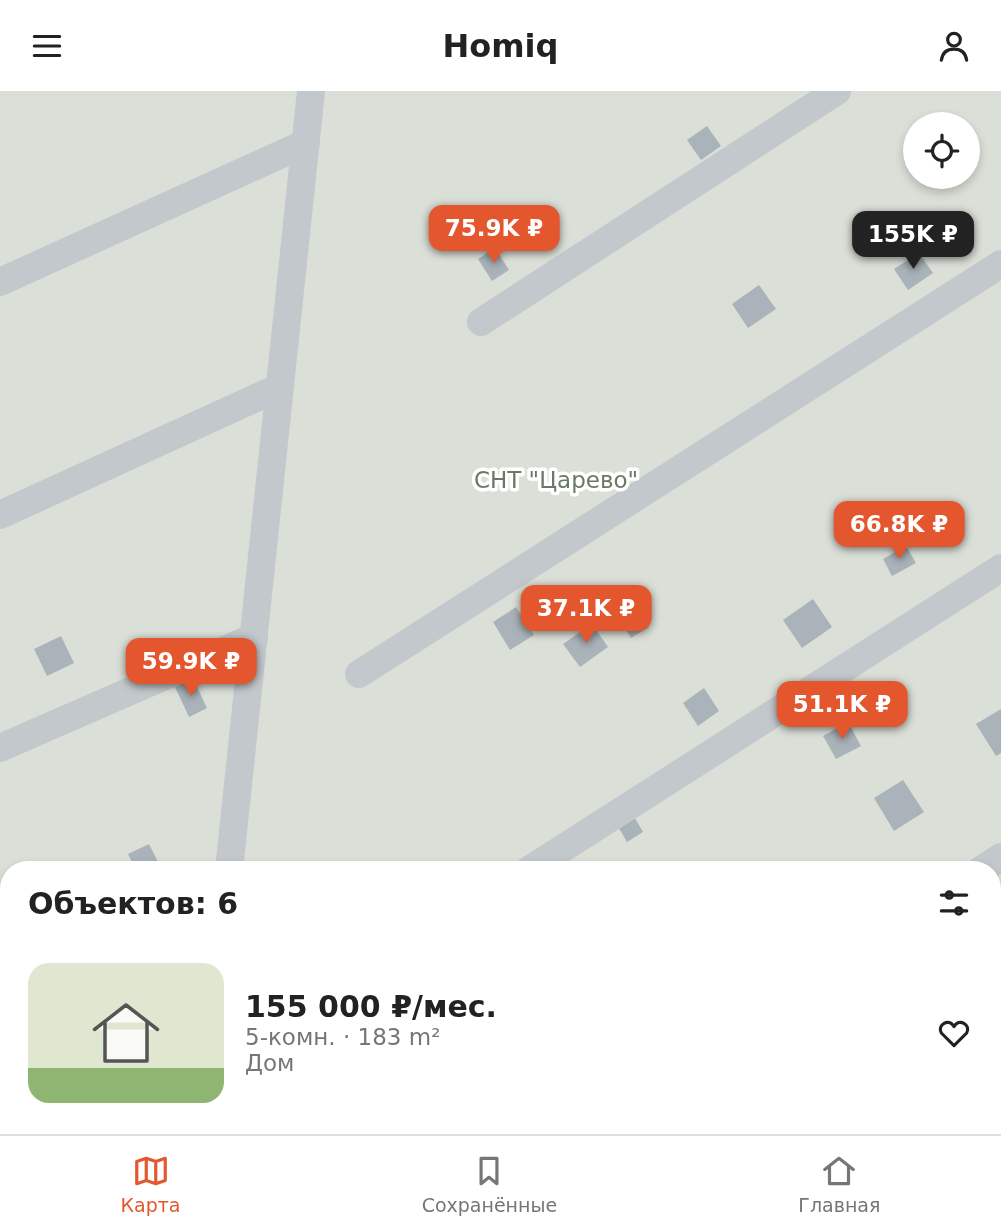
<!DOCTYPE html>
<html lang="ru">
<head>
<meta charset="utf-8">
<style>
	body { margin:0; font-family:"DejaVu Sans",sans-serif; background:#f6f6f6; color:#222; height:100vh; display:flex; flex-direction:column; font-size:26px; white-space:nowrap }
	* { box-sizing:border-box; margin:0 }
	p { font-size:23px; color:#767676 }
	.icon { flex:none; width:38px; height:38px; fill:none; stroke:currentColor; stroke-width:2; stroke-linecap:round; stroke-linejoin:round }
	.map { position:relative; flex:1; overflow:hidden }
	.drawer { position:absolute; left:0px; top:770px; width:1001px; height:273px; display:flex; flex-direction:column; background:#fff; border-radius:28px 28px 0 0; box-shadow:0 4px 10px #0003 }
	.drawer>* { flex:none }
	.fabs { position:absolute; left:903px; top:21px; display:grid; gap:14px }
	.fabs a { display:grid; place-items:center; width:77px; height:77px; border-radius:50%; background:#fff; box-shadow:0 4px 10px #0003; font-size:35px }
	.price { position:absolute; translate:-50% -60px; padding:0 16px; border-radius:14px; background:#e4572e; color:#fff; font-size:23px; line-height:46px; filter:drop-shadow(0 2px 4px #0008) }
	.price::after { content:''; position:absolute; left:50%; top:42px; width:21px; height:16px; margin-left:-10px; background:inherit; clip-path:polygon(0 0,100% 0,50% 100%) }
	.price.active { background:#222; color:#fff }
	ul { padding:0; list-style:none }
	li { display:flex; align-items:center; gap:21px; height:175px; padding:0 28px }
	li span { display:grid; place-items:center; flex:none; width:196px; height:140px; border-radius:21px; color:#555 }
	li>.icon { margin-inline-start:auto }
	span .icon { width:84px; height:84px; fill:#fffc; stroke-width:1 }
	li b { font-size:30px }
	h2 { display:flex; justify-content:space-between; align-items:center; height:84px; padding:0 28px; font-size:30px }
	header { display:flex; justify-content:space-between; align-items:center; height:91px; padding:0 28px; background:#fff; font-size:32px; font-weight:800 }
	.dock { display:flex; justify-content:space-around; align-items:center; height:98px; border-top:2px solid #e0e0e0; background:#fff; font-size:19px; color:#767676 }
	.dock a { display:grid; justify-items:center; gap:4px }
	.dock .active { color:#e4572e }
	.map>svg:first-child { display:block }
	.green { fill:#dadfd7; fill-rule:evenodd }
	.building { fill:#aab3b9 }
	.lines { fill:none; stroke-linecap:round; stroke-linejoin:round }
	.minor { stroke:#c3c8cc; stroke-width:28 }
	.labels { text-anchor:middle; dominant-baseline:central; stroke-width:7; stroke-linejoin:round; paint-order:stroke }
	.park-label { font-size:23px; fill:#687a64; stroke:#fff }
</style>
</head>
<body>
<header><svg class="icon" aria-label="menu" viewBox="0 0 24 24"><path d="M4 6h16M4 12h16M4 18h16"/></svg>Homiq<svg class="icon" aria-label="person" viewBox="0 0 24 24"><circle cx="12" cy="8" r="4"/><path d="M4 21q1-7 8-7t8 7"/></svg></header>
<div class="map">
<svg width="1001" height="1043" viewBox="0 0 1001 1043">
	<rect width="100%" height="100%" fill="#fafaf8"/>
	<!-- green -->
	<path class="green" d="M0,0H1001V1043H0ZM915,33H968V86H915ZM9,779H992V1034H9Z"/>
	<!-- building -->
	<path class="building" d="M707,35L721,55L701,69L687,49Z
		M495,157L509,179L492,190L478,168Z
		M919,162L933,182L908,199L894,178Z
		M759,194L776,218L748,237L732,213Z
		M906,455L916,472L892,485L883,468Z
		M813,508L832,536L802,557L783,529Z
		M632,511L649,536L631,547L615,522Z
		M516,516L534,544L510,559L493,531Z
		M592,533L608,556L580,576L563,553Z
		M61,545L74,572L47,585L34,558Z
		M193,588L207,617L189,626L175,596Z
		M704,597L719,620L698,635L683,612Z
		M1001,618V662L996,665L976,633Z
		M848,631L861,655L836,668L823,645Z
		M903,689L924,721L894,740L874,707Z
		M632,722L643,741L627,751L616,732Z
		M149,753L162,779H136L128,763Z"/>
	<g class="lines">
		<!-- minor -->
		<path class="minor" d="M0,191L306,52
			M481,231L837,0
			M0,424L280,296
			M359,583L1001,173
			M0,657L254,546
			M229,779L311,0
			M529,779L1001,477
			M981,779L1001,766
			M0,895L9,891
			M202,1043V1034
			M562,1043L575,1034"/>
	</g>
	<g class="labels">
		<!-- park labels -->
		<g class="park-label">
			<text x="556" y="389">СНТ "Царево"</text>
		</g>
	</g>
</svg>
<div class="fabs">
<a><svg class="icon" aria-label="locate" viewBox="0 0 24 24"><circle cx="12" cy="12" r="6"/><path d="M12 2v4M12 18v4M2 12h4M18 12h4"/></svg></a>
</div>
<b class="price" style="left:494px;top:174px">75.9K ₽</b>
<b class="price active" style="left:913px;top:180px">155K ₽</b>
<b class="price" style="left:899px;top:470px">66.8K ₽</b>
<b class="price" style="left:586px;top:554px">37.1K ₽</b>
<b class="price" style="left:191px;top:607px">59.9K ₽</b>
<b class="price" style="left:842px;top:650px">51.1K ₽</b>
<section class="drawer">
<h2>Объектов: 6<svg class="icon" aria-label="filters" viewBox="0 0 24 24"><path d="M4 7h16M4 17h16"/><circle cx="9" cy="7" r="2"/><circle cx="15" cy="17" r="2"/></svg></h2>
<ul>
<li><span style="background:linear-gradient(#dfe7d0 75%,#8fb573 0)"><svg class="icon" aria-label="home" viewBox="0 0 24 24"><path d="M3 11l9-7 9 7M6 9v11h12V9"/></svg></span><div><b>155 000 ₽/мес.</b><p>5-комн. · 183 m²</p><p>Дом</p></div><svg class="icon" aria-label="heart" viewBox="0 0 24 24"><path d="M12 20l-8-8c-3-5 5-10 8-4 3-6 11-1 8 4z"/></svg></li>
</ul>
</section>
</div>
<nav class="dock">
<a class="active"><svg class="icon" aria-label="map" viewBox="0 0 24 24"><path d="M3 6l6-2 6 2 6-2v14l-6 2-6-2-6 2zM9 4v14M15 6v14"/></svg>Карта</a>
<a><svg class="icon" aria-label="saved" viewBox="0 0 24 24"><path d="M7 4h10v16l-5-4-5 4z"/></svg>Сохранённые</a>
<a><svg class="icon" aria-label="home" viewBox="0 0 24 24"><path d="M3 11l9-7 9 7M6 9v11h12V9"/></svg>Главная</a>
</nav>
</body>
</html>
